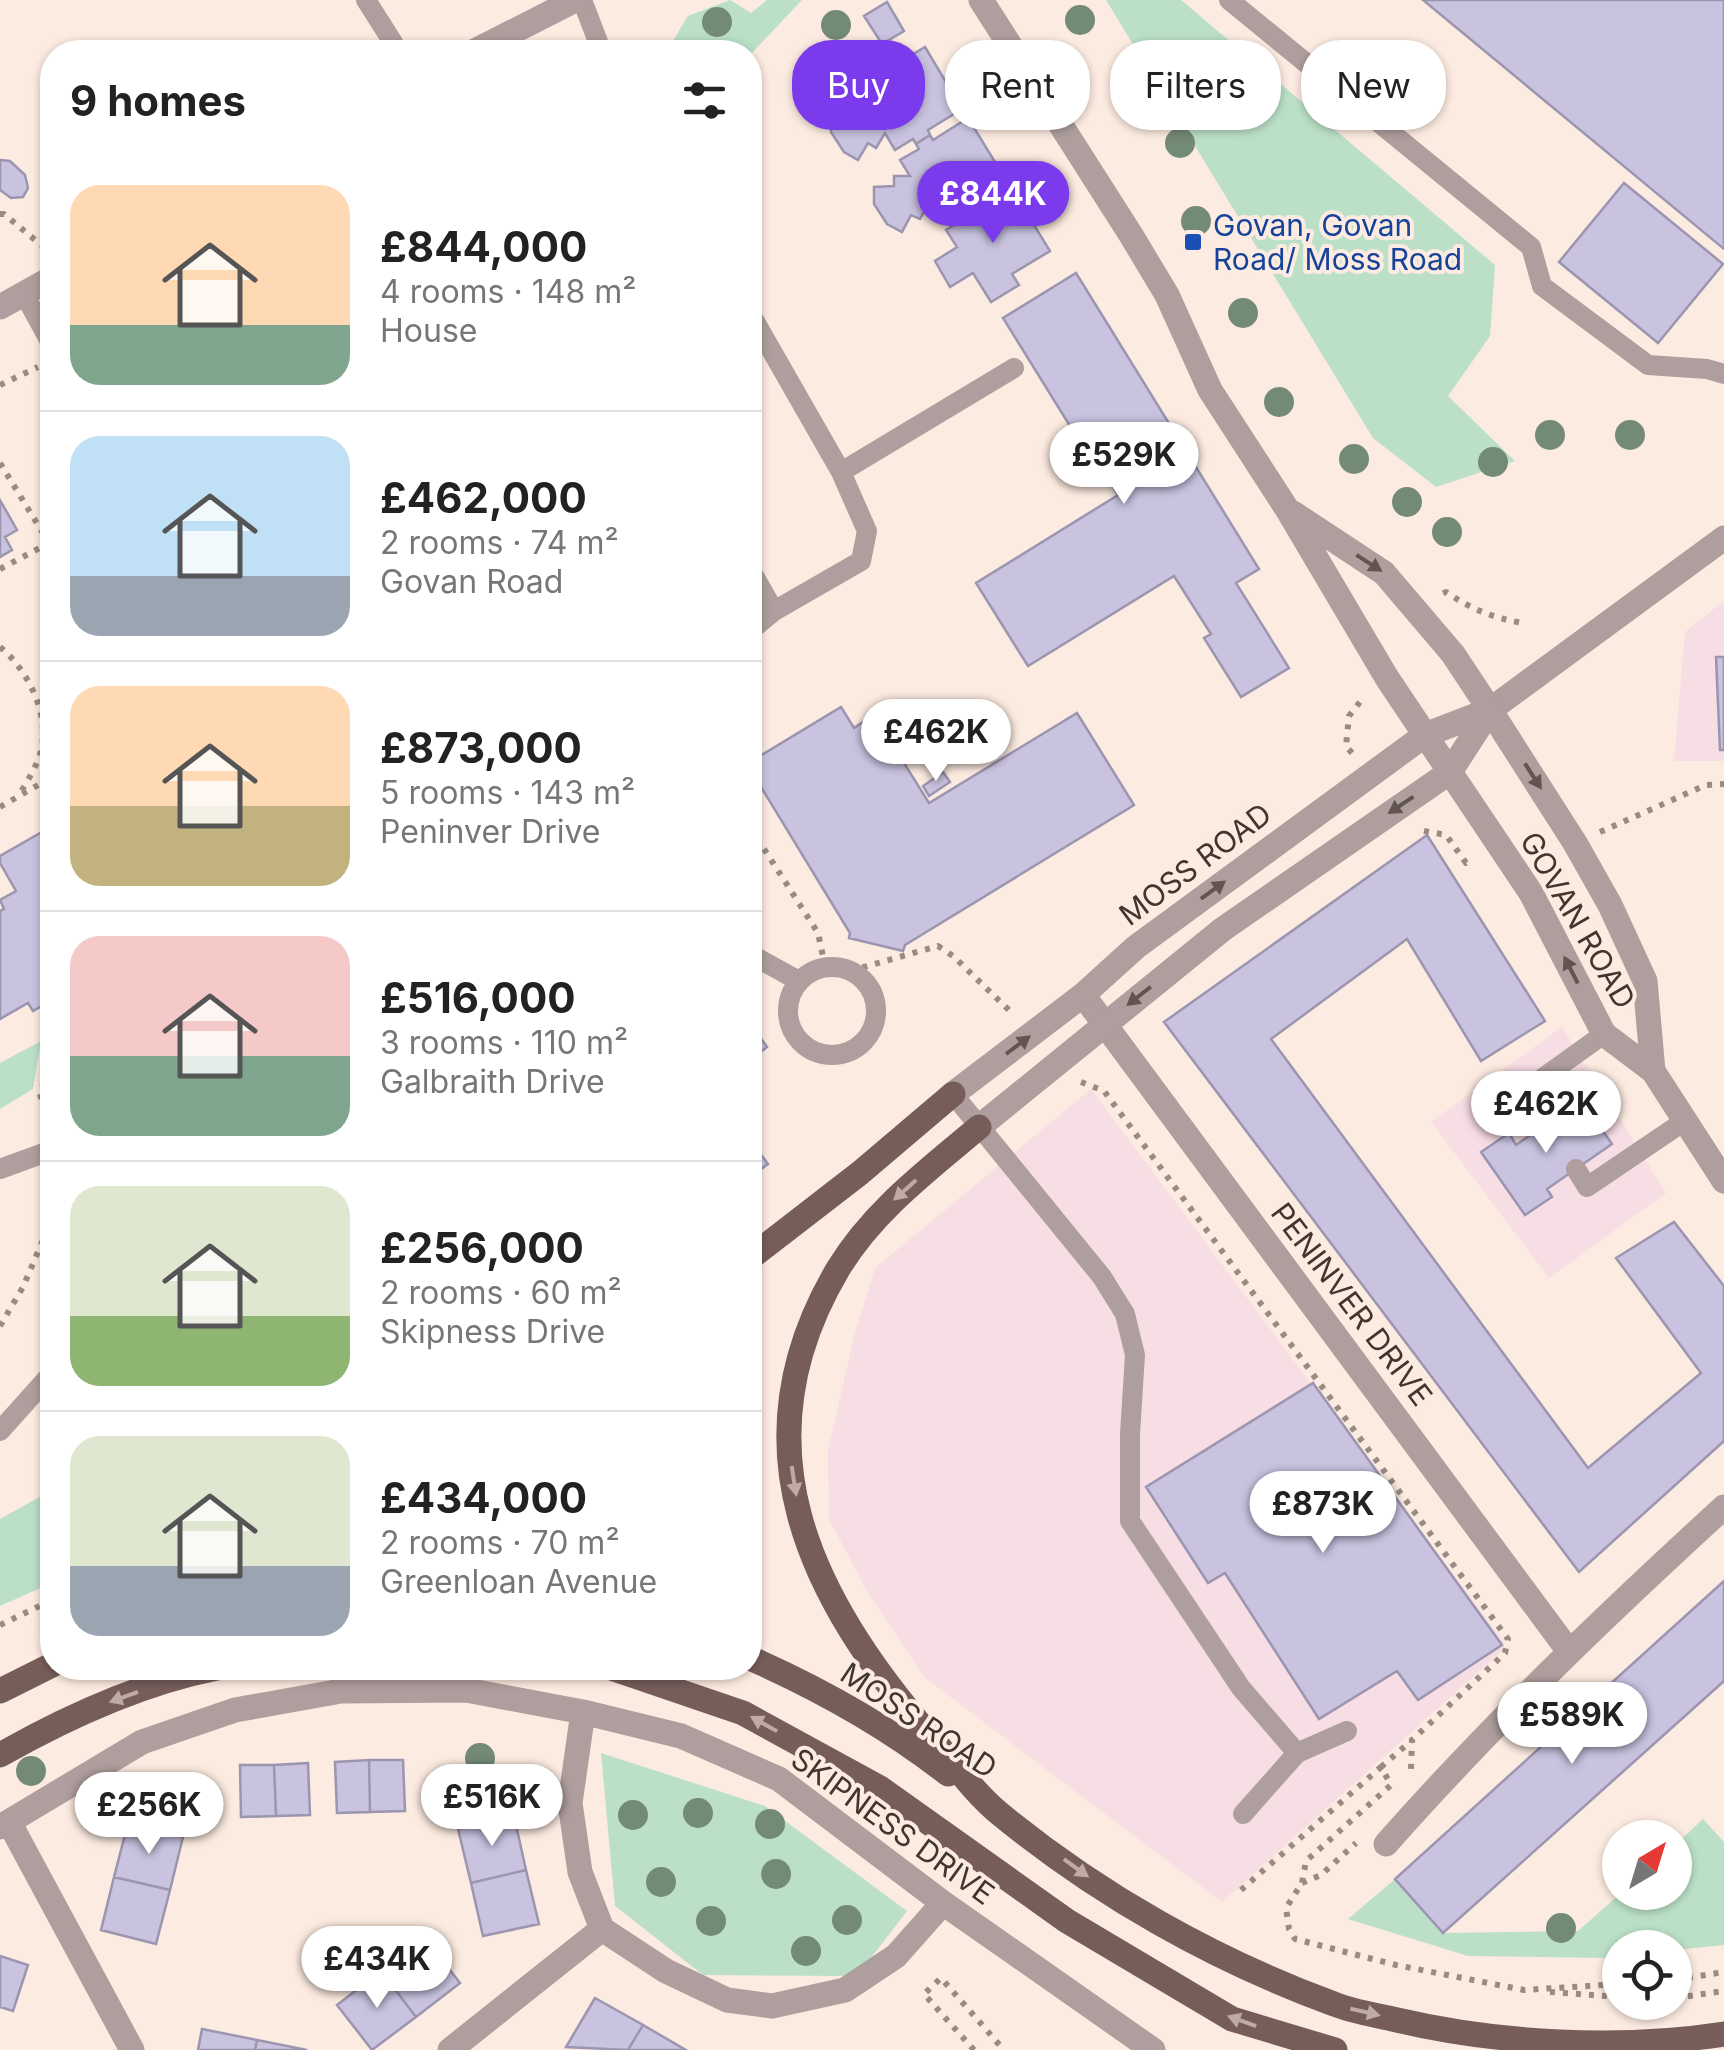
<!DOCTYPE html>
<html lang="en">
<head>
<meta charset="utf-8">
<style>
	body { margin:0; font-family:Inter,sans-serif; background:#f2f2f2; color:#222; height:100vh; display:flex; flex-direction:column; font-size:38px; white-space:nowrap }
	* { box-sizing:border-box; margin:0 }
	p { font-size:32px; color:#767676 }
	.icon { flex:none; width:55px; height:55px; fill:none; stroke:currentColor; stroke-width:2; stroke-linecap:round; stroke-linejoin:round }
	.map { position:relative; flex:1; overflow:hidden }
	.sheet { position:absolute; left:40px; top:40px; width:722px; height:1640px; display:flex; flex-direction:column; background:#fff; border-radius:40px; box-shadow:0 2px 8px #0004 }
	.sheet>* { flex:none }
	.hud { position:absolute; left:792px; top:40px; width:780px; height:90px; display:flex; gap:20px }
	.needle { width:65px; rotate:38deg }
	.tools { position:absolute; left:1602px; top:1820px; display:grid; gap:20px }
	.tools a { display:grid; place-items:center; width:90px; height:90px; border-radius:50%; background:#fff; box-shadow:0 2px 8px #0004; font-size:50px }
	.price { position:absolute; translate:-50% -85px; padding:0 22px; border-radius:35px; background:#fff; color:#222; font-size:32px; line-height:65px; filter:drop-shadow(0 2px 5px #0008) }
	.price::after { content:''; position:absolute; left:50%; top:60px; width:30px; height:22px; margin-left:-15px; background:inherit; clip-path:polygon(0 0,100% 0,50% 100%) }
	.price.selected { background:#7c3aed; color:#fff }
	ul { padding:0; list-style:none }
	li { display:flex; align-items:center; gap:30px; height:250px; padding:0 30px }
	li+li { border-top:2px solid #e0e0e0 }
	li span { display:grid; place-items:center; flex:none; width:280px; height:200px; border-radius:30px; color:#555 }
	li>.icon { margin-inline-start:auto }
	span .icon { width:120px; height:120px; fill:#fffc; stroke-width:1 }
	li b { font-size:42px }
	h2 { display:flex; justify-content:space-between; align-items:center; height:120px; padding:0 30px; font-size:42px }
	.tag { padding:0 35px; border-radius:40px; background:#fff; box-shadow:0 2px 8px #0004; font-size:35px; line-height:90px }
	.tag.selected { background:#7c3aed; color:#fff }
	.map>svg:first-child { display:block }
	.commercial { fill:#f7dde4 }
	.green { fill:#bbe0c7 }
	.building { fill:#c9c3e0; stroke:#9b95b0; stroke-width:2.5 }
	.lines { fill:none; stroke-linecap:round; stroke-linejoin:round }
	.path { stroke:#998b81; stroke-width:6; stroke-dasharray:5 8; stroke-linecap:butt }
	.service { stroke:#ae9e9d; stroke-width:20 }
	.minor { stroke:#ae9e9d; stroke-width:25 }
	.tertiary { stroke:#ae9e9d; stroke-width:25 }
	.primary { stroke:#765d5a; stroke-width:25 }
	.tree { fill:#738a76 }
	.oneway { fill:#62554f }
	.oneway2 { fill:#c0aba4 }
	.transit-dot { fill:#1a4fb4; stroke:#fcebe0; stroke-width:4 }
	.labels { text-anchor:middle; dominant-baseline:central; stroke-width:8; stroke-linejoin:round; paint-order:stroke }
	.transit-label { font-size:30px; fill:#164399; stroke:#fcebe0; text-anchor:start }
	.street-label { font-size:30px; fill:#41362e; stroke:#fcebe0 }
</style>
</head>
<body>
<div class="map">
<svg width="1724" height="2050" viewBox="0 0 1724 2050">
	<rect width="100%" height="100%" fill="#fcebe0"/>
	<!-- commercial -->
	<path class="commercial" d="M1724,601V761H1674L1685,632Z
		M1562,1027L1666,1193L1549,1278L1431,1122Z
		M1091,1089L1504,1642L1503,1650L1222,1902L924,1677L867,1591L829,1519L828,1450L854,1337L875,1268Z"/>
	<!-- green -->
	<path class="green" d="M730,0L751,13L767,0H802L750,55V52H670L668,49L688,16Z
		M1106,0H1181L1495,265L1490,336L1448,396L1515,461L1436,487L1373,438Z
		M41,1041L33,1089L0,1109V1063Z
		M52,1490V1583L0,1606V1519Z
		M601,1753L765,1806L907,1911L857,1976L703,1975L615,1906Z
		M1703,1819L1724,1842V1945L1675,1950V1948H1620V1956L1607,1958L1468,1956L1348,1919L1395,1879L1443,1933L1578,1931L1621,1893L1675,1892V1845Z"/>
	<!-- building -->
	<path class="building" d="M1423,0H1724V249Z
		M887,2L904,31L882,44L864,16Z
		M925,47L962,109L928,130L930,135L916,144L913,139L895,150L885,133L876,148L868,143L858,160L844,152L831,132L830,116L851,115L850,105L867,104L857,88Z
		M968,118L1006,180L938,221L928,205L920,219L911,215L902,232L887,224L874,204V187L894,186V176H910L900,160L919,149L916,144L930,135L933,140Z
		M0,160L10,161L25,175L28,188L23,197L11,198L0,190Z
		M1624,183L1723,264L1658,343L1559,262Z
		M1012,189L1050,251L1012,274L1019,285L991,302L973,273L950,287L935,261L957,247L946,230Z
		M1076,273L1259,569L1236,583L1289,668L1241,697L1204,638L1211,634L1174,576L1028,666L976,583L1118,495L1074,424L1070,426L1003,318Z
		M0,500L17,530L5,537L12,550L0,557Z
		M1716,657H1724V750H1720Z
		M841,707L854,728L869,718L893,759L899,755L929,803L1077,713L1134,805L905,945L903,951L849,938L850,933L750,769V762Z
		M943,772L950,782L929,796L923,786Z
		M49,828L52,834V1000L33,1011L28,1003L0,1019V911L4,909L0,900L16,891L0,863V856Z
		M1427,835L1545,1021L1481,1061L1407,939L1271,1039L1588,1468L1701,1373L1616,1258L1674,1222L1724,1286V1441L1579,1572L1164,1022Z
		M750,1023L767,1047L750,1060Z
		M1581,1100L1612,1144L1547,1189L1552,1197L1525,1215L1481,1152L1509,1133L1516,1145Z
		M750,1140L768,1164L750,1177Z
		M1313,1383L1502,1645L1418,1700L1397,1671L1319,1719L1225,1573L1208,1583L1146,1487Z
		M1724,1581V1681L1443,1933L1395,1879Z
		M369,1760H403L405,1811L370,1812Z
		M369,1760L370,1812L337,1813L335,1762Z
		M308,1763L310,1815L276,1816L274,1765Z
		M240,1765H274L276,1816L241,1817Z
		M514,1816L526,1870L471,1883L458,1829Z
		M128,1823L183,1837L170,1890L114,1877Z
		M526,1870L539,1924L483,1936L471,1883Z
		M114,1877L170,1890L156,1944L101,1930Z
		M425,1938L460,1983L416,2017L381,1971Z
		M0,1956L28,1965L13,2011L0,2007Z
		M381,1971L416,2017L372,2050L337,2005Z
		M595,1998L643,2025L628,2050L566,2047Z
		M643,2025L686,2050H628Z
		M202,2029L257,2040L255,2050H198Z
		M257,2040L307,2050H255Z"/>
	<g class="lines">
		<!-- path -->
		<path class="path" d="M0,214H4L46,249
			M0,385L38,367
			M0,463L49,543
			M0,569L51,542
			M1443,593L1446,592C1471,609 1493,618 1523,623
			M0,647C27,669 48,711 42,746C39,764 27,781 18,797
			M1352,753L1346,746L1349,716L1363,698
			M0,807L52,777
			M750,827L818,933L825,966
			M1424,831L1446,835L1466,863L1471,860
			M1600,832L1706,785L1724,784
			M850,971L938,946L953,956L1013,1014
			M1081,1082L1104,1091L1508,1639L1505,1653L1412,1740L1411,1769
			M48,1124L40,1094L52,1055
			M0,1326L23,1287L49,1226L52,1184
			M0,1625L52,1600
			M1381,1767L1412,1740
			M1302,1883L1321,1875L1356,1843
			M1241,1890L1381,1767L1391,1785L1306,1861L1302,1883L1286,1908L1289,1929L1295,1939L1396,1965L1524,1990L1620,1984
			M1675,1980L1724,1972
			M1550,1992L1620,1997
			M1675,1998L1724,1991
			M974,2050L924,1994L941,1978L1004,2050"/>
		<!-- service -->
		<path class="service" d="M366,0L399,52
			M582,0L602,52
			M1229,0L1531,247L1542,286L1648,365L1707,369L1724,374
			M24,294L52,345
			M750,313L841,472L867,531L861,561L774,611L750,631
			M841,472L1014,368
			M750,569L774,611
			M750,954L799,981
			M788 1011a44 44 0 1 1 88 0a44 44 0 1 1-88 0Z
			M953,1094L1102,1277L1125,1314L1135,1355L1130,1434V1521L1241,1688L1297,1753
			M1547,1124L1526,1090L1604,1034
			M0,1169L52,1150
			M1576,1169L1587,1187L1683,1122
			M0,1431L52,1373
			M1243,1814L1297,1753L1347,1731"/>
		<!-- minor -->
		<path class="minor" d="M473,52L575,0
			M0,307L52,278
			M1490,710L1724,538
			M1083,995L1568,1650
			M583,1712L570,1803L580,1872L602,1929L666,1971L727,2000L772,2006L845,1990L896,1956L943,1903
			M9,1822L132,2050
			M0,1827L142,1742L235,1710L341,1691L466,1690L583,1712L681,1736L779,1779L943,1903L1153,2050
			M1386,1844C1492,1724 1606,1615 1724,1507
			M450,2050L602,1929"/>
		<!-- tertiary -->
		<path class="tertiary" d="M981,0L1131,235L1167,295L1210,390L1287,509L1387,678L1531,893L1604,1034L1653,1071L1724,1181
			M1293,513L1384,573L1453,654L1490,710L1575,843L1610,905L1645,981L1653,1071
			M953,1094L1083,995L1136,947L1425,735L1490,710
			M979,1127L1223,929L1450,772L1490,710"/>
		<!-- primary -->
		<path class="primary" d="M979,1127C928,1170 873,1211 838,1269C734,1444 809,1597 930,1736C952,1761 974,1793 1000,1814C1099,1895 1214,1960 1334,2004C1354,2012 1376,2015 1397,2020C1499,2044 1620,2050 1724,2034
			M750,1258L860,1173L953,1094
			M750,1658C820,1689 887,1726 948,1774
			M611,1668L743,1713L880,1788L1067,1921L1232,2019L1335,2050
			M0,1691L52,1665
			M0,1755C67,1717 141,1683 217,1668"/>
	</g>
	<!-- trees -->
	<g class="tree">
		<circle cx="1080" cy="20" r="15"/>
		<circle cx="717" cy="22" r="15"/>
		<circle cx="836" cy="25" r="15"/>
		<circle cx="1128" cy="78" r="15"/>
		<circle cx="1180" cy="143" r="15"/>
		<circle cx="1196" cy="221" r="15"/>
		<circle cx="1243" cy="313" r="15"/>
		<circle cx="1279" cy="402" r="15"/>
		<circle cx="1550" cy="435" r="15"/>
		<circle cx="1630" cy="435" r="15"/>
		<circle cx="1354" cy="459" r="15"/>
		<circle cx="1493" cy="462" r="15"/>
		<circle cx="1407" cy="502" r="15"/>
		<circle cx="1447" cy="532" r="15"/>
		<circle cx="480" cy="1758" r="15"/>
		<circle cx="31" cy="1771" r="15"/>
		<circle cx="698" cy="1813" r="15"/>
		<circle cx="633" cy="1815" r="15"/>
		<circle cx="770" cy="1824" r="15"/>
		<circle cx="776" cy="1874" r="15"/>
		<circle cx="661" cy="1882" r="15"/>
		<circle cx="847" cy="1920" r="15"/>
		<circle cx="711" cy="1921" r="15"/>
		<circle cx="1561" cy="1928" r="15"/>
		<circle cx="806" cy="1951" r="15"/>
	</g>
	<!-- one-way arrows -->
	<defs><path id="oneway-solid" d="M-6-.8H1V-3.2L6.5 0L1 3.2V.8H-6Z" transform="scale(2.5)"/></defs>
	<g class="oneway">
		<use href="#oneway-solid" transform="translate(1369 563) rotate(33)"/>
		<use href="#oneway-solid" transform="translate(1533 776) rotate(57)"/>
		<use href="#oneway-solid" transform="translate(1401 805) rotate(146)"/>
		<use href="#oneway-solid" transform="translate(1213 890) rotate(-36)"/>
		<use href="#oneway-solid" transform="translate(1571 970) rotate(-117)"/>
		<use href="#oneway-solid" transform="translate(1139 996) rotate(142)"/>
		<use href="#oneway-solid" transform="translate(1018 1045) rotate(-37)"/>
	</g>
	<g class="oneway2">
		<use href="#oneway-solid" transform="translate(905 1190) rotate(138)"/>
		<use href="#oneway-solid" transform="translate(794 1481) rotate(81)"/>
		<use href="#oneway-solid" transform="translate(124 1697) rotate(160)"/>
		<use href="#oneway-solid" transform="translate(764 1724) rotate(-151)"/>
		<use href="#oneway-solid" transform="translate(1076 1868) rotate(36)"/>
		<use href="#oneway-solid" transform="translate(1365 2012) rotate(13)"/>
		<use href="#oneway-solid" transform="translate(1242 2021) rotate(-160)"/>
	</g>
	<!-- markers -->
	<rect class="transit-dot" x="1183" y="232" width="20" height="20" rx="5"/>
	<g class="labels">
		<!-- transit labels -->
		<g class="transit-label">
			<text x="1213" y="225">Govan, Govan<tspan x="1213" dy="34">Road/ Moss Road</tspan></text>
		</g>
		<!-- street labels -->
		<g class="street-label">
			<text transform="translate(1195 864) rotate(-37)">MOSS ROAD</text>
			<text transform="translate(1578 920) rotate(60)">GOVAN ROAD</text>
			<text transform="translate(1352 1304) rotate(53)">PENINVER DRIVE</text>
			<text transform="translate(919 1720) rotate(34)">MOSS ROAD</text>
			<text transform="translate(893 1826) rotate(36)">SKIPNESS DRIVE</text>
		</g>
	</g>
</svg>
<div class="tools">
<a><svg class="needle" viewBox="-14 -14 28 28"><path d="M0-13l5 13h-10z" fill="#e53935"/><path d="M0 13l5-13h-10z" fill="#767676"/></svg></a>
<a><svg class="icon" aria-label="locate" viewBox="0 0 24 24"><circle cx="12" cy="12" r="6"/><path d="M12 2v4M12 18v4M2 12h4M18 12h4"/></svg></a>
</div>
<b class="price selected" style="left:993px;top:246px">£844K</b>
<b class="price" style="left:1124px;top:507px">£529K</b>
<b class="price" style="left:936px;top:784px">£462K</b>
<b class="price" style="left:1546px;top:1156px">£462K</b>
<b class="price" style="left:1323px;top:1556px">£873K</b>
<b class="price" style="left:1572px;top:1767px">£589K</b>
<b class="price" style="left:492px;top:1849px">£516K</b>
<b class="price" style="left:149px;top:1857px">£256K</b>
<b class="price" style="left:377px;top:2011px">£434K</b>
<div class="hud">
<a class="tag selected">Buy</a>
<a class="tag">Rent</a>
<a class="tag">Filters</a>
<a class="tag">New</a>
</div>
<section class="sheet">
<h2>9 homes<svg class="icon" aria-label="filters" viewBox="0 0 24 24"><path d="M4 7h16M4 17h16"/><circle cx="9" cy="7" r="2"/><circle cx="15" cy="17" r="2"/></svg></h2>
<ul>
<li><span style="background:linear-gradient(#ffd9b3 70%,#7fa58c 0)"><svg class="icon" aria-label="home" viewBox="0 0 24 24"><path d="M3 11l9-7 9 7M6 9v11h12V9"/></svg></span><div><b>£844,000</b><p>4 rooms · 148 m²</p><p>House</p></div></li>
<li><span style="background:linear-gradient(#bfe0f5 70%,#9aa5b1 0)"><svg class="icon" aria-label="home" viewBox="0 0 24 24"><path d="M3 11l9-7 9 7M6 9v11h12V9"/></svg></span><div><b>£462,000</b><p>2 rooms · 74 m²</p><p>Govan Road</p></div></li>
<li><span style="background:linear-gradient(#ffd9b3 60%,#c2b280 0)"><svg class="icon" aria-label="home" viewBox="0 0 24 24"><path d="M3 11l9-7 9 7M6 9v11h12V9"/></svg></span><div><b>£873,000</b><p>5 rooms · 143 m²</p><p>Peninver Drive</p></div></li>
<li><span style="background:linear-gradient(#f6c9c9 60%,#7fa58c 0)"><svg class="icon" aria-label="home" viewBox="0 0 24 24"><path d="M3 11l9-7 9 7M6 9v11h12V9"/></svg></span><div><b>£516,000</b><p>3 rooms · 110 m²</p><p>Galbraith Drive</p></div></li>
<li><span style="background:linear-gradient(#dfe7d0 65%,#8fb573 0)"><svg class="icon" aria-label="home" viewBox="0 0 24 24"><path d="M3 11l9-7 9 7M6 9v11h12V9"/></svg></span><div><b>£256,000</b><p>2 rooms · 60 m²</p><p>Skipness Drive</p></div></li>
<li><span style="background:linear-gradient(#dfe7d0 65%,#9aa5b1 0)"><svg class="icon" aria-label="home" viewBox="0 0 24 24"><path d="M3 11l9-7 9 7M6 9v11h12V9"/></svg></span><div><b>£434,000</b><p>2 rooms · 70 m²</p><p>Greenloan Avenue</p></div></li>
</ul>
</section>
</div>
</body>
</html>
